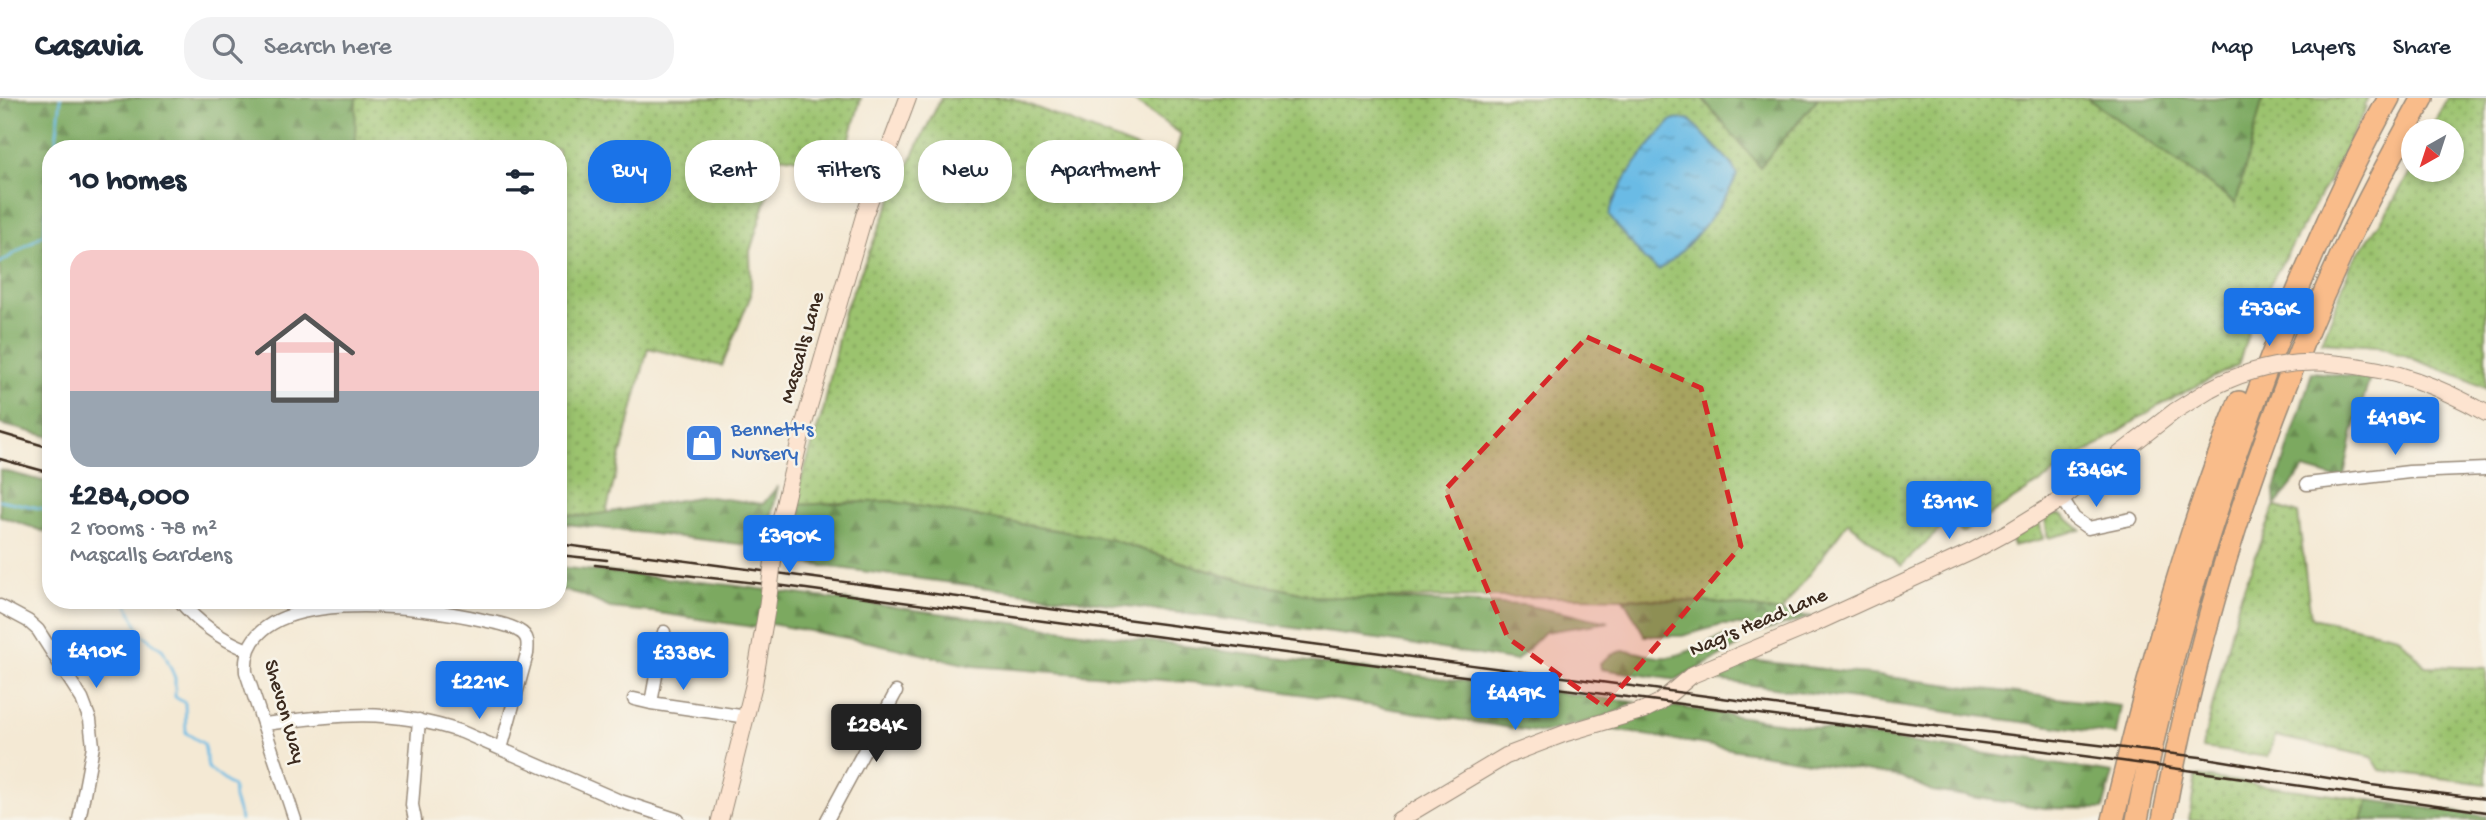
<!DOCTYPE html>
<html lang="en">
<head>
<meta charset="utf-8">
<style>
	body { margin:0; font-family:"Gochi Hand",sans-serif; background:#f2f2f3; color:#1f2937; height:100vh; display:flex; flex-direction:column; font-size:26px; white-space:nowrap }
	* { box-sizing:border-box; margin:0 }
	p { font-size:23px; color:#747a83 }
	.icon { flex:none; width:38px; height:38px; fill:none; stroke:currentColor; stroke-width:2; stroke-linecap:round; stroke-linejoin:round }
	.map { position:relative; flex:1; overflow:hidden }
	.side { position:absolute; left:42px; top:42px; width:525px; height:469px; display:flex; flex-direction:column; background:#fff; border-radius:28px; box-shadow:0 4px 10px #0003 }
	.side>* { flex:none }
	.guide { position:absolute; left:588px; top:42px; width:665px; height:63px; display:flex; gap:14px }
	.needle { width:46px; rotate:219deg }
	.tools { position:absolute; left:2401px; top:21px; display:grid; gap:14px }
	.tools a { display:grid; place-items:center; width:63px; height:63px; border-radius:50%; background:#fff; box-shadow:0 4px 10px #0003; font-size:35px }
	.price { position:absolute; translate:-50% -60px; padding:0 16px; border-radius:7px; background:#1a73e8; color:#fff; font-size:23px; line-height:46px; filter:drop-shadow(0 2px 4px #0008) }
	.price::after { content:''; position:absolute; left:50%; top:42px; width:21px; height:16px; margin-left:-10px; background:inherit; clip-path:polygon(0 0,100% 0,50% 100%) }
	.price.active { background:#222; color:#fff }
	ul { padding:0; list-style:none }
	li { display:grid; align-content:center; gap:14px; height:371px; padding:0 28px }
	li span { display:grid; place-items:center; height:217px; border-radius:21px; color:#555 }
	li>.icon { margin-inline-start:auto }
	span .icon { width:126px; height:126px; fill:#fffc; stroke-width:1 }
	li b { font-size:30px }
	h2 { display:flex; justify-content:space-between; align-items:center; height:84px; padding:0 28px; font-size:30px }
	.chip { padding:0 24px; border-radius:28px; background:#fff; box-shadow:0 4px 10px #0003; font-size:24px; line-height:63px }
	.chip.active { background:#1a73e8; color:#fff }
	header { display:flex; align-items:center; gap:42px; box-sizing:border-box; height:98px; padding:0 35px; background:#fff; border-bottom:2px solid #e0e1e3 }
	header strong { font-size:33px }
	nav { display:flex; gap:38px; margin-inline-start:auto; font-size:24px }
	.search { width:490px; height:63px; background:#f2f2f3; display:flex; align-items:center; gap:18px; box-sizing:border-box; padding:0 24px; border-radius:28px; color:#747a83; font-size:26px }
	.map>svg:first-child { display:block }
	.grass { fill:url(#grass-dots); stroke:#6b7646; stroke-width:2 }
	.forest { fill:url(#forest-firs); stroke:#5c6a40; stroke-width:2 }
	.water { fill:url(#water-ripples); stroke:#527282; stroke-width:2 }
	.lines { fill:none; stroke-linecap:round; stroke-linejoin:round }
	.stream { stroke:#6abbe5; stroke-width:2.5 }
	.street-casing { stroke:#988a79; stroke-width:15 }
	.secondary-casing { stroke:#988a79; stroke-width:18 }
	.highway-casing { stroke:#988a79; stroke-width:24 }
	.street { stroke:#fff; stroke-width:12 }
	.secondary { stroke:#fde4d0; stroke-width:16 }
	.highway { stroke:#f9bc8a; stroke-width:21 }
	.rail { stroke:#3b2a1e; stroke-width:2.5 }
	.secondary-bridge-casing { stroke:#988a79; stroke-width:18; stroke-linecap:butt }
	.secondary-bridge { stroke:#fde4d0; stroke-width:16 }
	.marked { fill:#d62828; fill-opacity:0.2; stroke:#d62828; stroke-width:5; stroke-dasharray:14 9; stroke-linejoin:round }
	.labels { text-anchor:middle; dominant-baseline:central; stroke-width:5; stroke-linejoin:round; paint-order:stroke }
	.street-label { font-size:21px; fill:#3b2a1e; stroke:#f7f3e8 }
	.shop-label { font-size:21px; fill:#366cbe; stroke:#f7f3e8; text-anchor:start }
</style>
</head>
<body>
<header>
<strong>Casavia</strong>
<div class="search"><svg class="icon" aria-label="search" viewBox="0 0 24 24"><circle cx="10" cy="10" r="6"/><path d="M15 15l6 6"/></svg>Search here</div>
<nav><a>Map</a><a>Layers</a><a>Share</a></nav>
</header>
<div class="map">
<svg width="2486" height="722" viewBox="0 0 2486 722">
	<defs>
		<pattern id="grass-dots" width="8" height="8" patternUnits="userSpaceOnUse" patternTransform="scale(1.75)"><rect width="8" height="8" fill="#9bc36e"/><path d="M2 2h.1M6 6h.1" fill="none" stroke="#809f5a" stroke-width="1.8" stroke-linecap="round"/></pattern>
		<pattern id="forest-firs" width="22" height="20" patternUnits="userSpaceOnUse" patternTransform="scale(1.75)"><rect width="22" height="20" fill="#7ca961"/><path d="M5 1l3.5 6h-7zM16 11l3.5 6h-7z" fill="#678a4f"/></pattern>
		<pattern id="water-ripples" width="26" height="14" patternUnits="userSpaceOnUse" patternTransform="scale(1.75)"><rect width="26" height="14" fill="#6abbe5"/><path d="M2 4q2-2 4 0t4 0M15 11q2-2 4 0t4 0" fill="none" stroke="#5898b9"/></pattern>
	</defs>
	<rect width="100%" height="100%" fill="#f7f3e8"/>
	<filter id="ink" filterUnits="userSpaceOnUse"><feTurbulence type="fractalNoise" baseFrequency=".0143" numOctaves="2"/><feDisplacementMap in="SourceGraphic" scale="14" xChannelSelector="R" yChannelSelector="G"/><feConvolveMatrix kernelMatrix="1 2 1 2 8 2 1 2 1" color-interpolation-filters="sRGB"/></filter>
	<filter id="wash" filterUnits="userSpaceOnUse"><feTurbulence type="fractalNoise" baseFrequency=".00686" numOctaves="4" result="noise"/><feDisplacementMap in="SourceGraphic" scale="28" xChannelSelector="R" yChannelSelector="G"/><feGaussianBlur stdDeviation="1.57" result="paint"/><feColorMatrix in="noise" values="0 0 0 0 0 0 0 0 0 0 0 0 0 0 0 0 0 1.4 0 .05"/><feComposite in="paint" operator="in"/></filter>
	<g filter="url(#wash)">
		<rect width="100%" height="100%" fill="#f4e9d4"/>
		<!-- grass -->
		<path class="grass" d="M0,0H861L842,68L780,58L750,153L751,197L722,268L648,250L606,415L587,418L558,417V51H51V339L0,326Z
			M941,0H1012L1173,64L1181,36L1129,0H1702L1760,69L1818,0H2087L2235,104L2263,0H2368L2364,7L2367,9L2326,87L2257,209L2238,267L2161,306L1962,435L1949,423L1901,468L1848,424L1781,514C1639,492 1494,500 1351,500L1314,498L1223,477L1112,442L889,403L793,407L824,310L843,216L889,107Z
			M2448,0H2486V291L2462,279L2377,248L2322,244L2352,164L2386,116L2413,69V72H2452V33H2433L2436,28L2433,26Z
			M2275,408L2298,416L2311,520L2398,538L2425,568L2486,570V686L2380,672L2372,659L2275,638L2268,659L2202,650L2239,502Z
			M2054,416L2063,417L2081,432L2048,440L2045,421Z
			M2039,424L2043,441L2013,448L2010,441Z
			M2196,678L2369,702L2362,722H2189Z"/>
		<!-- forest -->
		<path class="forest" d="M3,0H356L355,51H51V339L0,326V9Z
			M1702,0H1818L1760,69Z
			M2087,0H2263L2236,105Z
			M2312,274L2370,280L2353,335L2343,382L2304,371L2275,408L2274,395Z
			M0,372L51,385V436L0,418Z
			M778,388L765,449L558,425V417L587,418L703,398L763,406Z
			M889,403L1112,442L1228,479L1314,498L1524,507L1609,524L1545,534L1516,563L1385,542L785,463L793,407Z
			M558,469L730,487L1229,554L1635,604L1609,618L1543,635L1255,589L973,568L874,545L771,526L759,530L652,514L610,510L580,496L558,491Z
			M1623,500L1722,505L1812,519L1753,536L1748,527H1722L1682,538H1645Z
			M1725,538L1739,548L1677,582L1601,571L1600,565C1630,540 1639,562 1668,559C1685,557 1709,544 1725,538Z
			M1742,561L2121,608L2116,637L1694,579Z
			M1671,608L2113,675L2103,711L2044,710L1932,693L1901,679L1608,631Z
			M2369,702L2486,718V722H2362Z"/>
		<!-- water -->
		<path class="water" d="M1689,21L1731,65L1737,77C1725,106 1685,155 1659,172L1644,161L1609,118C1617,85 1648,47 1672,22Z"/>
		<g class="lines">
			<!-- stream -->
			<path class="stream" d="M55,51L61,0
				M0,165L44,136L51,83
				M0,402L44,411L51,416
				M123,502L127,505L140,535L163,552L175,580V599L185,605L186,635L204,646L208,670L233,689L234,701L241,722"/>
		</g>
	</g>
	<g filter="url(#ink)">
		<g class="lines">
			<defs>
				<path id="street" d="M2307,386L2409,374L2486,371
					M2062,401L2074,420L2088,430L2131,421
					M179,502C198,525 220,541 248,552
					M0,508L28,523L38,532L82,601L90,622L93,648L79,722
					M664,534L651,605L747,619
					M634,601L651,605
					M265,626C337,616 390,610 462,634L620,703L678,722
					M295,722L246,574C239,482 430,509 483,522C495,525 509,526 519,533C529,538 528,546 527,556L501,651
					M415,722L412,707L419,622
					M827,722L896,594"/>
				<path id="secondary" d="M2340,266C2394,271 2439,288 2486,315
					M776,440L803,329L864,118L908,0
					M720,722L754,586L767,510
					M1399,722L1506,658L1566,635L1644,612L1660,604L1692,577L1807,529L1973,453L2010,433L2062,401L2175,313L2210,291"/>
				<path id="highway" d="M2113,722C2147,580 2185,440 2239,304
					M2137,722C2164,576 2203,444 2254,305C2292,201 2335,97 2389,0
					M2163,722C2199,526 2260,332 2344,151C2368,100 2396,50 2423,0"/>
			</defs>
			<!-- street casing -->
			<use href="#street" class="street-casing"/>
			<!-- secondary casing -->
			<use href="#secondary" class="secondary-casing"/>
			<!-- highway casing -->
			<use href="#highway" class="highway-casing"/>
			<!-- street -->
			<use href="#street" class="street"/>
			<!-- secondary -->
			<use href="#secondary" class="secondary"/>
			<!-- highway -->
			<use href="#highway" class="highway"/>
			<!-- rail -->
			<path class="rail" d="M0,335L51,350
				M0,361L51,375
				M558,446L1910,625L2200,659L2371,687L2486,701
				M558,457L607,462
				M595,467L784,488L1162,539L2122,663L2486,714"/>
			<defs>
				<path id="secondary-bridge" d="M2210,291C2251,269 2294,261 2340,266
					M767,510L776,440"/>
			</defs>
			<!-- secondary-bridge casing -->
			<use href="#secondary-bridge" class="secondary-bridge-casing"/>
			<!-- secondary-bridge -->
			<use href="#secondary-bridge" class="secondary-bridge"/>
		</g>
	</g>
	<!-- marked area -->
	<path class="marked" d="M1587,239L1701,290L1741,448L1604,609L1508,540L1445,392Z"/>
	<!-- icons -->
	<defs>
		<symbol id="shop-square" viewBox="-11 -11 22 22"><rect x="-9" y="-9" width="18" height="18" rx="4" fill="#3f7fe0" stroke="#f7f3e8"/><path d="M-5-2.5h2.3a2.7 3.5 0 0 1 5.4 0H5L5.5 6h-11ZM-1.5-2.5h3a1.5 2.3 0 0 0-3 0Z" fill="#fff"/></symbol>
	</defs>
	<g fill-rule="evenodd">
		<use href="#shop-square" x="682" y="323" width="44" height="44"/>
	</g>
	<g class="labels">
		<!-- street labels -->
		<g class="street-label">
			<text transform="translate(804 250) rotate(-74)">Mascalls Lane</text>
			<text transform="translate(1759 526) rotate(-23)">Nag's Head Lane</text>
			<text transform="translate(283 614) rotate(74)">Shevon Way</text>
		</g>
		<!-- shop labels -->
		<g class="shop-label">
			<text x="731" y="333">Bennett's<tspan x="731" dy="24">Nursery</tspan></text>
		</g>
	</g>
</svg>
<div class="tools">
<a><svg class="needle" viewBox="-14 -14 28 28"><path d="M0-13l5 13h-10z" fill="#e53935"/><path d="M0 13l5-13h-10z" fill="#747a83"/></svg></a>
</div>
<b class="price" style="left:2269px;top:250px">£736K</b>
<b class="price" style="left:2395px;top:359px">£418K</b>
<b class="price" style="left:2096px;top:411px">£346K</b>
<b class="price" style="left:1949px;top:443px">£311K</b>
<b class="price" style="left:789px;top:477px">£390K</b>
<b class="price" style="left:96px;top:592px">£410K</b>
<b class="price" style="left:683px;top:594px">£338K</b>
<b class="price" style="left:479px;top:623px">£221K</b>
<b class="price" style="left:1515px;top:634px">£449K</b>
<b class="price active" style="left:876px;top:666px">£284K</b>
<div class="guide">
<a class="chip active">Buy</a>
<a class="chip">Rent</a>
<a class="chip">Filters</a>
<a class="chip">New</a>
<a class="chip">Apartment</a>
</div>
<section class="side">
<h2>10 homes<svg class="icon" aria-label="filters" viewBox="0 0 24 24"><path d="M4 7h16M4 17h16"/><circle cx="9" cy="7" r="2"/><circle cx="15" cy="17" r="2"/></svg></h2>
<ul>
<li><span style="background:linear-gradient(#f6c9c9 65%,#9aa5b1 0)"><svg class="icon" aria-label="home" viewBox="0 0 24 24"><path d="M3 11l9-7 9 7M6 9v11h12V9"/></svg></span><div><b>£284,000</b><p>2 rooms · 78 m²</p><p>Mascalls Gardens</p></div></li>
</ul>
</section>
</div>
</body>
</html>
